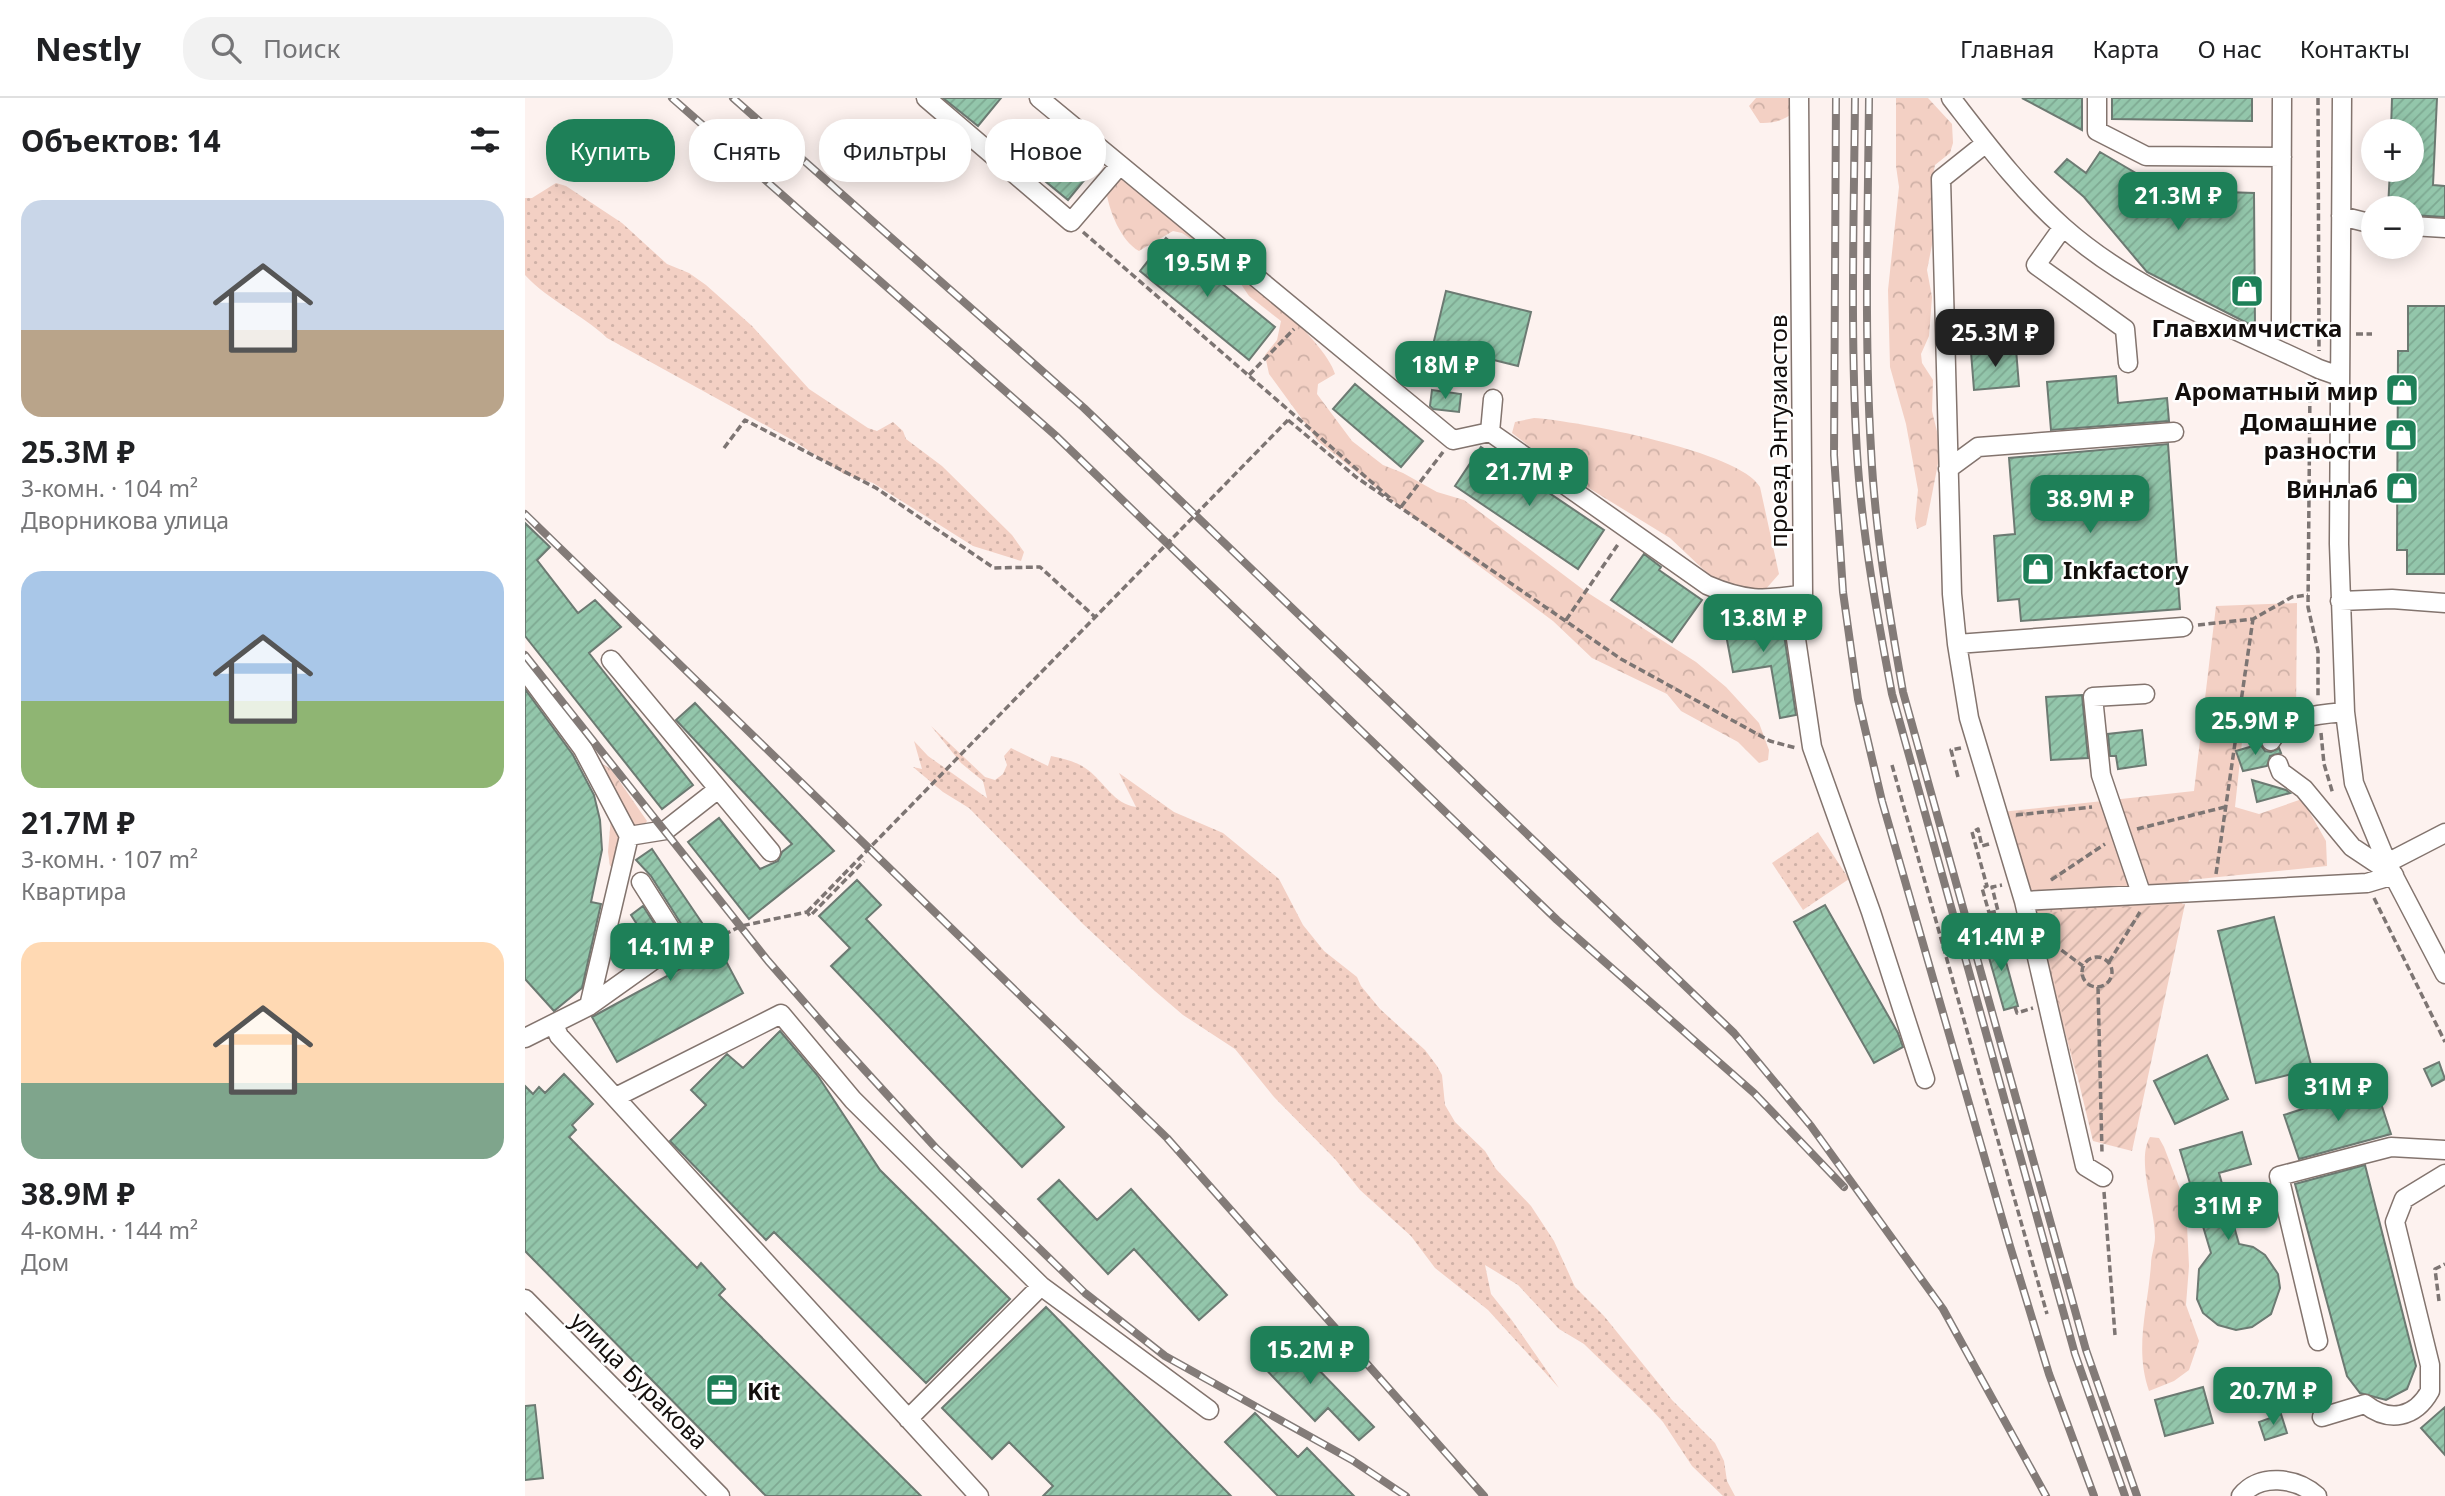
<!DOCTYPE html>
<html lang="ru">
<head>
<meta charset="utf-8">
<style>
	body { margin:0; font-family:"Noto Sans",sans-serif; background:#f2f2f2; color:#202124; height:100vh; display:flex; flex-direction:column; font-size:26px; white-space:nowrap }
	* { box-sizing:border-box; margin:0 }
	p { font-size:23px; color:#757577 }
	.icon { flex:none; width:38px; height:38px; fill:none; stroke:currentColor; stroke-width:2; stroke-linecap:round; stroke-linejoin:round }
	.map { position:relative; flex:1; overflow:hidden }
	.drawer { display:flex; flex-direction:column; background:#fff; width:525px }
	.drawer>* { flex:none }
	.banner { position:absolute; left:21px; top:21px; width:665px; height:63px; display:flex; gap:14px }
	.controls { position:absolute; left:1836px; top:21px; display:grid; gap:14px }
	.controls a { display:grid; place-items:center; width:63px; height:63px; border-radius:50%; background:#fff; box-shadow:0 4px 18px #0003; font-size:35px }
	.price { position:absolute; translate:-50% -60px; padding:0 16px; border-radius:14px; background:#1e8058; color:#fff; font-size:23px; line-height:46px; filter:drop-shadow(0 2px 4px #0008) }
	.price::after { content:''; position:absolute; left:50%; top:42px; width:21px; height:16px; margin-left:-10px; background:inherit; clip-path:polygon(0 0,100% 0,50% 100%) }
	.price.current { background:#222; color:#fff }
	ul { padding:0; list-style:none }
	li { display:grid; align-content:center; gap:14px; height:371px; padding:0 21px }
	li span { display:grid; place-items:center; height:217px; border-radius:21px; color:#555 }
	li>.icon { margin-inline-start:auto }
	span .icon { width:126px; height:126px; fill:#fffc; stroke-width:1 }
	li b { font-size:30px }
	h2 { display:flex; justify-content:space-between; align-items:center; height:84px; padding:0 21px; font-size:30px }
	.pill { padding:0 24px; border-radius:28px; background:#fff; box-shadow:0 4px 18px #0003; font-size:24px; line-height:63px }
	.pill.current { background:#1e8058; color:#fff }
	header { display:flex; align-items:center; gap:42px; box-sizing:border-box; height:98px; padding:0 35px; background:#fff; border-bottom:2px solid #e0e0e0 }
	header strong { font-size:33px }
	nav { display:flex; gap:38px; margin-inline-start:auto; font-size:24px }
	.search { width:490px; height:63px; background:#f2f2f2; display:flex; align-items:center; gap:18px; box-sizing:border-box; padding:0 24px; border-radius:28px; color:#757577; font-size:26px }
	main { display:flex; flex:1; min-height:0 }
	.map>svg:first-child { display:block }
	.grass { fill:url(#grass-dots) }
	.forest { fill:url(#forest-crowns) }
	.garden { fill:url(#garden-furrows) }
	.building { fill:url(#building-hatch); stroke:#6c7a72; stroke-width:2 }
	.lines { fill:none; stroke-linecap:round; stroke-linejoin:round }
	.minor-casing { stroke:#83746e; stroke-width:21 }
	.path { stroke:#7d7573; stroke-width:3.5; stroke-dasharray:7 3.5; stroke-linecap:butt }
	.minor { stroke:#fff; stroke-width:18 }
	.rail-casing { stroke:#837b78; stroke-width:8 }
	.rail { stroke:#fff; stroke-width:5; stroke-dasharray:16; stroke-linecap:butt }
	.path-bridge { stroke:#7d7573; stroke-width:3.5; stroke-dasharray:7 3.5; stroke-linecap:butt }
	.labels { text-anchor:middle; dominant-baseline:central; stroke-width:5; stroke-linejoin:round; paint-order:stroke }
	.poi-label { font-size:24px; font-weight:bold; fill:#130e0c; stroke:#fff; text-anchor:end }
	.street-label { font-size:24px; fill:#130e0c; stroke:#fff }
</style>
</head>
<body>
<header>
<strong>Nestly</strong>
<div class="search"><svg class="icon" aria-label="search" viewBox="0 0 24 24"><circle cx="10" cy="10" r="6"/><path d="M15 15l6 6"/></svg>Поиск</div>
<nav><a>Главная</a><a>Карта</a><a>О нас</a><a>Контакты</a></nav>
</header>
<main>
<section class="drawer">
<h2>Объектов: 14<svg class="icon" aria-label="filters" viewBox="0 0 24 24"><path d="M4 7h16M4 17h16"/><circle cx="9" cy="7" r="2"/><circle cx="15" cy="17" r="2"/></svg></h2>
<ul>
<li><span style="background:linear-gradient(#c9d6e8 60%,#b9a48a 0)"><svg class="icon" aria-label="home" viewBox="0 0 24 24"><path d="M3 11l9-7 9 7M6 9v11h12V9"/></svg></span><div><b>25.3M ₽</b><p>3-комн. · 104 m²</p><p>Дворникова улица</p></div></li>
<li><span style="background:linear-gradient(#a9c7e8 60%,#8fb573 0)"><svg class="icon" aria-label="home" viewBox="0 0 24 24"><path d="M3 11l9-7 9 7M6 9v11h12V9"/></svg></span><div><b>21.7M ₽</b><p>3-комн. · 107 m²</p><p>Квартира</p></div></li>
<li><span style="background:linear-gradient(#ffd9b3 65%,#7fa58c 0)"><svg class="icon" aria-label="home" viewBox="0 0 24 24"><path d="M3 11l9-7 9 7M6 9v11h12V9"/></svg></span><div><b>38.9M ₽</b><p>4-комн. · 144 m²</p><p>Дом</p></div></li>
</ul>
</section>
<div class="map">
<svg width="1920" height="1398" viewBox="0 0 1920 1398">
	<defs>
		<pattern id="grass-dots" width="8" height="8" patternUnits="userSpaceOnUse" patternTransform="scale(1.75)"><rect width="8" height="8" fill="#f3d0c4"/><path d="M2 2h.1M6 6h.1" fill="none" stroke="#cfb1a7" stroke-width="1.8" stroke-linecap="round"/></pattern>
		<pattern id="forest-crowns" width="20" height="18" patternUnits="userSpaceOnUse" patternTransform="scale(1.75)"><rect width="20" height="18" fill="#f3d0c4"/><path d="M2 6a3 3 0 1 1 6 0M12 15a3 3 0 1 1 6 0" fill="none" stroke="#cfb1a7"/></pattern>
		<pattern id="garden-furrows" width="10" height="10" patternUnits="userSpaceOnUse" patternTransform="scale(1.75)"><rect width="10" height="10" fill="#f3d0c4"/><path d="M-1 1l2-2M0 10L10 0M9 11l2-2" fill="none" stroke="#cfb1a7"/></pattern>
		<pattern id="building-hatch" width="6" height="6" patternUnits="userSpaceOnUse" patternTransform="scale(1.75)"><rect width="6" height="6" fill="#93c6ab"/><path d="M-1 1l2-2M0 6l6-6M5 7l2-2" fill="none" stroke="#7ea992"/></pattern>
	</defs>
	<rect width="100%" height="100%" fill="#fdf2ef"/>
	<!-- grass -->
	<path class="grass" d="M31,85L41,88L97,125L142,166L164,175L181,187L227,228L284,291L343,330L352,333L368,324L378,333L381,341L417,368L487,437L499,454L496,463L448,448L348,385L319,376L269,343L82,240C57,216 24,203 0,177V100H7Z
		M406,628L460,679L470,682L478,676L482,667L479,658L486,650L523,668L526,658C539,661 551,663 563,672C579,684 589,706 611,709L594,675L649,714L698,735L754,781L778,827L799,853L832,879L836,888L855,911L900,952L912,968L917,977L920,1007L930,1024L960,1053L971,1071L1006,1108L1029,1143L1050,1189L1079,1218L1147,1302L1190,1345L1199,1363L1202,1383L1210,1398H1198L1167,1368L1138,1324L1125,1310L1059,1246L1034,1231L993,1187L960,1167L966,1196L986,1221L1034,1290L963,1212L910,1170L886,1138L835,1092L810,1061L749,999L710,951L658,917L630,893L558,826L444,710L418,694L388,669L397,671L389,643L403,658L462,700L458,683L436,665Z
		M1293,734L1324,781L1278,812L1247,765Z"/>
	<!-- forest -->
	<path class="forest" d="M1231,0H1285C1269,15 1259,26 1235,25L1224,8Z
		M1371,0H1403L1427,26L1428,45L1425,55L1410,67L1406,87L1408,142L1402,172L1407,199L1404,238L1396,256L1397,265L1408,282L1407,313L1416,350L1401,427L1392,431L1390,421L1393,392L1381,326L1365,269L1363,192L1374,89L1371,68Z
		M600,72C641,108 798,232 810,276L793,286L792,296L827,343L858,367L878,375L912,394L939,402L1060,493L1171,564L1201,589L1234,625L1244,652L1243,662L1234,665L1213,644L1156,613L1142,596L1067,560L1028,523L879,412L793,343L744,276L740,257L752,242L756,223L724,198L701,164L657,135L648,133L614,153C596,143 584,113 581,92Z
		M1009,320C1052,323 1215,353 1235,389L1254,476L1240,492L1198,490L1145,440L1036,373L987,335L990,324Z
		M1772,505L1771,617L1720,616L1710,709L1734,716L1777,701L1801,743L1802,768L1664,782L1635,883L1561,978L1551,976L1510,820L1476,714L1669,693L1691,508Z
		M74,664L86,671L122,723L89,770L85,768L83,754L86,719Z
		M1625,1039L1634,1040L1639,1049L1661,1107L1664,1168L1661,1207L1674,1243L1664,1272L1649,1283L1624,1293C1609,1250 1623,1210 1626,1166C1626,1157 1630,1148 1630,1139C1630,1111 1611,1062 1625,1039Z"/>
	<!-- garden -->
	<path class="garden" d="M1660,806L1607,1053L1568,1043L1513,815Z"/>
	<!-- building -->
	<path class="building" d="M418,0H476L453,28Z
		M1497,0H1557V32Z
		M1587,0H1727V23L1587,21Z
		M1867,0H1912L1908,87L1920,88V119L1886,117V110H1863L1865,72H1886V33H1866Z
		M526,41L566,74L543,102L503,69Z
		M1575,54L1640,92L1729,95L1730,229L1622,174L1559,99L1530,74L1542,61L1561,75Z
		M641,140L750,229L724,262L615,173Z
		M921,193L1006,214L993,268L908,247Z
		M1883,208H1920V476H1882V452H1872L1873,253H1883Z
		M1491,251L1494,288L1449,292L1446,254Z
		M1591,278L1593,305L1642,300L1644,323L1526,332L1522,284Z
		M830,286L898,343L876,369L808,311Z
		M907,292L936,296L934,314L908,311L905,308Z
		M1643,346L1655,511L1496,523L1494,501L1473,503L1469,438L1490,436L1484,360Z
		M956,349L1079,432L1053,471L930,388Z
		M0,425L25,449L12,462L53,515L70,502L96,529L64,555L168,687L137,711L0,538Z
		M1119,456L1136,469L1134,472L1177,502L1147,544L1086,502Z
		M1256,516L1271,617L1255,620L1246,568L1208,574L1199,526Z
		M0,591L48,657L69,697L75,722L77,752L66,804L76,806L57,890L29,913L0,881Z
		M1557,597L1563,660L1526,662L1521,599Z
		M170,605L309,753L224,821L163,744L194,720L235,771L253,763L257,754L267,746L151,622Z
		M1617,632L1621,667L1593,671L1591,658H1585L1583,636Z
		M1735,646L1740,653L1746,654L1754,650L1756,655L1745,658L1742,668L1718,673L1711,653Z
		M1727,682L1761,692L1765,695L1732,704Z
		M127,751L194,850L218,895L92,964L67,919L177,859L126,778L111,762Z
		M332,782L356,807L341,821L539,1029L497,1069L306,868L325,850L294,818Z
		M1300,807L1373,935L1378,949L1349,965L1269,824Z
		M118,808L139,841L114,858L100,837L113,828L106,817Z
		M1749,819L1787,971L1731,985L1693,833Z
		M1474,838L1493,908L1479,912L1459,842Z
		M255,933L293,978L355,1072L485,1201L401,1285L249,1134L241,1142L145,1043L181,1007L166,992L202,956L218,970Z
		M1682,957L1703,1001L1650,1026L1629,983Z
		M1914,964L1920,981L1907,988L1899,971Z
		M39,976L68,1006L47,1027L51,1032L44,1039L172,1170L176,1165L200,1191L194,1197L396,1398H241L0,1153V988L8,996L14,989L20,995Z
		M1850,987L1866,1036L1774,1061L1759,1017Z
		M1717,1034L1726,1066L1694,1075L1714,1146L1728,1149L1740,1157L1753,1176L1755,1190L1746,1216L1727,1229L1711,1232L1693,1227L1678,1215L1672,1201L1674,1171L1686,1155L1655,1052Z
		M1840,1067L1891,1268L1882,1291L1861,1302L1835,1295L1822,1278L1770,1086Z
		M534,1082L572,1122L606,1091L702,1197L674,1222L609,1151L583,1176L513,1101Z
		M521,1209L706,1398H518L528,1388L484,1344L467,1361L417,1310Z
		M758,1235L849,1329L834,1342L803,1310L790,1323L731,1261Z
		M1678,1289L1688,1325L1640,1338L1630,1302Z
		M10,1307L18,1380L0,1382V1308Z
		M1920,1309V1357L1896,1330Z
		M730,1315L773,1359L782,1350L829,1398H753L700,1344Z
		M1756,1316L1762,1335L1740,1342L1734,1324Z"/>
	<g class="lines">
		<defs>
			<path id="minor" d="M401,0L546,124L595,67
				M514,0L928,342L965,334L1182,487C1219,503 1239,503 1278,496
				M1274,0L1278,496L1271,541L1287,649L1346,814L1400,981
				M1426,0C1461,45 1495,91 1538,129C1611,194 1707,229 1794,271L1814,278
				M1572,0V33L1621,58L1757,59
				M1817,0L1814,446L1820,614L1829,685L1862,765L1920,876
				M1461,45L1416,81L1427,496L1432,546L1444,620L1499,803L1842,785L1869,777
				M1816,118L1848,126
				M1886,128L1920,130
				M1538,129L1511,167L1600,231L1603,265
				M1756,224L1757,0
				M965,334L968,301
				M1423,371L1453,349L1649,334
				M1815,503L1867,501L1920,505
				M1432,546L1658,529
				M86,562L246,754
				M0,572L58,651L104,738L64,908
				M1746,643C1759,618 1795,616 1820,614
				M1753,666L1756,674L1779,691L1827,749L1866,775
				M104,738L141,732L192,692
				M1862,765L1920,735
				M1616,795L1576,677L1568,599L1620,596
				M1499,803L1560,1068L1578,1079
				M29,927L34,938L454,1398
				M0,940L64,908L154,844L116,784
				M91,999L256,916L328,1002L516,1188L684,1312
				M0,1201L195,1398
				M1793,1243L1754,1078L1866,1049L1920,1052
				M1797,1319L1840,1306C1864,1325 1890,1320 1905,1293V1267L1870,1124L1879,1101L1920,1076
				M383,1321L516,1188
				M1716,1398C1734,1375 1771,1379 1792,1398"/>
		</defs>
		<!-- minor casing -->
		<use href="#minor" class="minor-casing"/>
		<!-- path -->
		<path class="path" d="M1793,0L1794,253
			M558,134L865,400
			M1831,236H1847
			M724,277L769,231
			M1785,287L1783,509L1793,553V599
			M763,322L831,379L1096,561L1245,643L1271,650
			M199,350L220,322L351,390L469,470L515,469L570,519
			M1833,353H1845
			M876,409L918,354
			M1041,522L1094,445
			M1673,527L1728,521L1767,499L1783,497
			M1796,635L1799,666L1808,696
			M1367,667L1522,1216
			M1433,679L1426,652L1436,650
			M1491,717L1567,709
			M1612,731L1700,709
			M1464,746L1457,748L1453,731L1447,734L1460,781L1462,788L1457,790L1471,839
			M1691,776L1728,521
			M1526,782L1580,746
			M1849,800L1920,944
			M282,814L318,777
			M1464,815L1473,813L1467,789L1477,787
			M1528,846L1558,868
			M171,851L216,828L282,814L285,818L339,763
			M1557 874a15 15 0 1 1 30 0a15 15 0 1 1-30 0Z
			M1584,864L1615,814
			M1573,889L1577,1055
			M1490,909L1492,915L1508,910
			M1579,1094L1590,1237
			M1914,1203L1910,1171L1920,1166"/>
		<!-- minor -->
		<use href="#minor" class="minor"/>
		<defs>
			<path id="rail" d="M147,0L530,337L1032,822L1229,995L1319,1089
				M208,0L559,310L1209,935L1286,1028L1418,1211L1521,1398
				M1311,0L1309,357L1318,494L1333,601L1357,703L1485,1148L1524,1276L1569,1398
				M1330,0C1329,118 1325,237 1332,355C1337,436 1352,517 1367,596L1550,1256L1600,1398
				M1344,0C1343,117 1339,234 1346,351C1350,433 1364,514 1378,594L1561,1252L1612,1398
				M0,416L642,1040L959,1398
				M0,557L243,863L315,945L410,1049L560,1195L640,1258L827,1362L881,1398"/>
		</defs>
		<!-- rail casing -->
		<use href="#rail" class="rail-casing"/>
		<!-- rail -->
		<use href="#rail" class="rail"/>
		<!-- path-bridge -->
		<path class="path-bridge" d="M318,777L763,322"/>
	</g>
	<!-- icons -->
	<defs>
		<symbol id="shop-square" viewBox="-11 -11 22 22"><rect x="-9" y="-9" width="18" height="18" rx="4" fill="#1e8058" stroke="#fff"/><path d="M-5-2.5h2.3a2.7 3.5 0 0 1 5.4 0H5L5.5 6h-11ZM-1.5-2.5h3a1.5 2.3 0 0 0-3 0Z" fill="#fff"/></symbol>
		<symbol id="office-square" viewBox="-11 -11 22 22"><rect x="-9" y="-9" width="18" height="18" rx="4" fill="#1e8058" stroke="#fff"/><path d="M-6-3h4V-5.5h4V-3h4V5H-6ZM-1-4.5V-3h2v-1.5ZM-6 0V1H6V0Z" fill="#fff"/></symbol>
	</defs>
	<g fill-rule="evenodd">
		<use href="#shop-square" x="1703" y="174" width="38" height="38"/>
		<use href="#shop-square" x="1858" y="273" width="38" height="38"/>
		<use href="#shop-square" x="1857" y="318" width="38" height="38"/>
		<use href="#shop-square" x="1858" y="371" width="38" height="38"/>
		<use href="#shop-square" x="1494" y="452" width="38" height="38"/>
		<use href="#office-square" x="178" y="1273" width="38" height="38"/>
	</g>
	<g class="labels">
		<!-- poi labels -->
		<g class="poi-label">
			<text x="1722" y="229" text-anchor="middle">Главхимчистка</text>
			<text x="1853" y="292">Ароматный мир</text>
			<text x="1852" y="323">Домашние<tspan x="1852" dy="28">разности</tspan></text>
			<text x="1853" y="390">Винлаб</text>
			<text x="1538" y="471" text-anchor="start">Inkfactory</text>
			<text x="222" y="1292" text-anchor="start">Kit</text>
		</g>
		<!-- street labels -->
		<g class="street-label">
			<text transform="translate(1252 333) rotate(-90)">проезд Энтузиастов</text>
			<text transform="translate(115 1282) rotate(45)">улица Буракова</text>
		</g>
	</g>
</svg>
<div class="controls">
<a>+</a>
<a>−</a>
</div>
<b class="price" style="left:1653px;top:134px">21.3M ₽</b>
<b class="price" style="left:682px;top:201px">19.5M ₽</b>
<b class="price current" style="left:1470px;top:271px">25.3M ₽</b>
<b class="price" style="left:920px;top:303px">18M ₽</b>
<b class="price" style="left:1004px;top:410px">21.7M ₽</b>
<b class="price" style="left:1565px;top:437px">38.9M ₽</b>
<b class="price" style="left:1238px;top:556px">13.8M ₽</b>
<b class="price" style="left:1730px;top:659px">25.9M ₽</b>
<b class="price" style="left:1476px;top:875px">41.4M ₽</b>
<b class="price" style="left:145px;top:885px">14.1M ₽</b>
<b class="price" style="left:1813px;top:1025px">31M ₽</b>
<b class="price" style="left:1703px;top:1144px">31M ₽</b>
<b class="price" style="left:785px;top:1288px">15.2M ₽</b>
<b class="price" style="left:1748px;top:1329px">20.7M ₽</b>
<div class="banner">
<a class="pill current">Купить</a>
<a class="pill">Снять</a>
<a class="pill">Фильтры</a>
<a class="pill">Новое</a>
</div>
</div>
</main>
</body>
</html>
